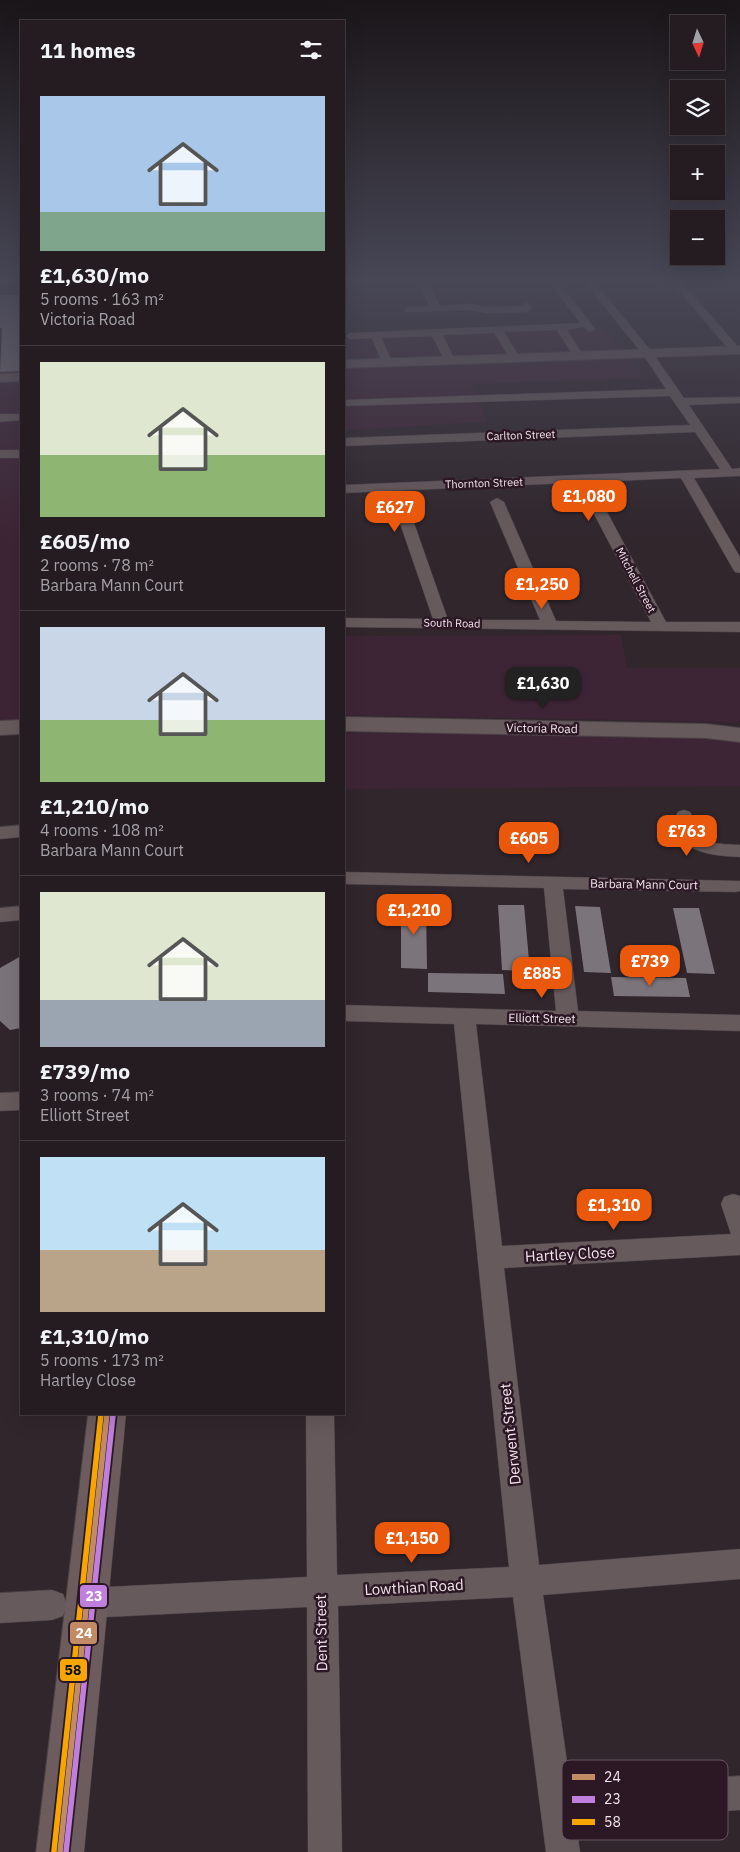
<!DOCTYPE html>
<html lang="en">
<head>
<meta charset="utf-8">
<style>
	body { margin:0; font-family:"IBM Plex Sans",sans-serif; background:#30292e; color:#f1f3f6; height:100vh; display:flex; flex-direction:column; font-size:19px; white-space:nowrap }
	* { box-sizing:border-box; margin:0 }
	p { font-size:16px; color:#a3a1a5 }
	.icon { flex:none; width:28px; height:28px; fill:none; stroke:currentColor; stroke-width:2; stroke-linecap:round; stroke-linejoin:round }
	.map { position:relative; flex:1; overflow:hidden }
	.drawer { position:absolute; left:20px; top:20px; width:325px; height:1395px; display:flex; flex-direction:column; background:#241c21; border-radius:0px; box-shadow:0 5px 20px #0002,0 0 0 1px #413a3f }
	.drawer>* { flex:none }
	.needle { width:32px; rotate:176deg }
	.controls { position:absolute; left:670px; top:15px; display:grid; gap:10px }
	.controls a { display:grid; place-items:center; width:55px; height:55px; border-radius:0px; background:#241c21; box-shadow:0 5px 20px #0002,0 0 0 1px #413a3f; font-size:25px }
	.price { position:absolute; translate:-50% -42px; padding:0 11px; border-radius:10px; background:#ea580c; color:#fff; font-size:16px; line-height:32px; filter:drop-shadow(0 1px 2px #0008) }
	.price::after { content:''; position:absolute; left:50%; top:30px; width:15px; height:11px; margin-left:-8px; background:inherit; clip-path:polygon(0 0,100% 0,50% 100%) }
	.price.current { background:#222; color:#fff }
	ul { padding:0; list-style:none }
	li { display:grid; align-content:center; gap:10px; height:265px; padding:0 20px }
	li+li { border-top:1px solid #413a3f }
	li span { display:grid; place-items:center; height:155px; border-radius:0px; color:#555 }
	li>.icon { margin-inline-start:auto }
	span .icon { width:90px; height:90px; fill:#fffc; stroke-width:1 }
	li b { font-size:21px }
	h2 { display:flex; justify-content:space-between; align-items:center; height:60px; padding:0 20px; font-size:21px }
	.map>svg:first-child { display:block }
	.built { fill:#3e2535 }
	.building { fill:#7b747b }
	.lines { fill:none; stroke-linecap:round; stroke-linejoin:round }
	.minor-casing { stroke:#4a4147; stroke-width:1 }
	.tertiary-casing { stroke:#4a4147; stroke-width:2 }
	.secondary-casing { stroke:#4a4147; stroke-width:1 }
	.minor { fill:#675a5c; fill-rule:evenodd }
	.tertiary { fill:#675a5c; fill-rule:evenodd }
	.secondary { fill:#6d5c5d; fill-rule:evenodd }
	.bus-1-casing { stroke:#2b1824; stroke-width:9 }
	.bus-2-casing { stroke:#2b1824; stroke-width:9 }
	.bus-3-casing { stroke:#2b1824; stroke-width:9 }
	.bus-1 { stroke:#c18c65; stroke-width:5.5 }
	.bus-2 { stroke:#c07fdc; stroke-width:5.5 }
	.bus-3 { stroke:#f7a600; stroke-width:5.5 }
	.labels { text-anchor:middle; dominant-baseline:central; stroke-width:5; stroke-linejoin:round; paint-order:stroke }
	.far-street-label { font-size:11px; fill:#f3e4ec; stroke:#2b1824 }
	.street-label { font-size:12px; fill:#f3e4ec; stroke:#2b1824 }
	.near-street-label { font-size:15px; fill:#f3e4ec; stroke:#2b1824 }
	.key { fill:#2b1824; stroke:#675560; stroke-width:1 }
	.key-label { font-size:14px; fill:#f3e4ec }
	.line-badge { stroke:#2b1824; stroke-width:2 }
	.badge-label { font-size:14px; text-anchor:middle; font-weight:bold; fill:#fff }
	.pale-badge-label { font-size:14px; text-anchor:middle; font-weight:bold; fill:#111 }
</style>
</head>
<body>
<div class="map">
<svg width="740" height="1852" viewBox="0 0 740 1852">
	<rect width="100%" height="100%" fill="#30262c"/>
	<!-- built -->
	<path class="built" d="M601,328L646,378L472,384L487,422L344,430V339Z
		M21,371V723L0,725V372Z
		M621,635L627,668H740V722L344,715V636Z
		M344,733L740,737V786L344,789Z"/>
	<!-- building -->
	<path class="building" d="M0,295H21V371L0,372L2,328H0Z
		M401,903H426L427,969L401,968Z
		M498,905H524L530,971L502,970Z
		M575,906L600,907L611,973L584,972Z
		M673,908H699L715,974L687,973Z
		M21,956V1028L10,1030L0,1021V968Z
		M428,973L503,974L505,994L428,992Z
		M611,977L686,978L690,997L614,996Z"/>
	<g class="lines">
		<defs>
			<path id="minor" d="M426,280H438L431,288L440,306L470,304L487,307L521,306L526,303L530,304L532,309L527,312L487,313L470,310L405,312L404,310L409,307L430,306L421,288Z
				M548,280H558L595,329L590,332L583,327L567,330L584,356L583,358H575L557,330L504,332L520,358L515,361L511,360L494,333L443,335L455,361L450,364L445,361L432,336L382,338L392,363L387,366L382,363L372,338L350,339L345,336L350,333L580,323Z
				M583,280H593L652,352L684,398L740,397V403L689,405L732,469L740,468V476L694,478L740,557V573L735,572L733,569L681,478L344,493V485L720,469L695,432L344,446V438L690,425L670,396L344,406V400L666,389L644,356Z
				M670,280H680L740,349V353H732Z
				M0,414H21V420L0,422Z
				M0,450H21V458H0Z
				M592,493L599,497L666,622H740V632L344,627V618L433,619L394,506L401,502L408,506L448,620H540L490,502L497,498L504,502L556,621L651,622L585,497Z
				M684,810L690,812C695,818 690,825 694,831C702,845 726,844 740,845V857C719,856 685,854 676,831C673,825 674,818 678,812Z
				M21,825V837L0,839V827Z
				M344,872L740,881V891L736,892L563,889L578,1011L740,1015V1031L476,1024L502,1246L731,1234L721,1204L724,1197L733,1194L740,1196V1255L504,1268L539,1565L740,1549V1579L543,1595L580,1852H546L513,1597L338,1606L342,1852H308L307,1607L87,1618L76,1614L72,1603L76,1592L87,1588L307,1577L306,1414H334L337,1575L509,1567L454,1024L344,1021V1005L556,1011L544,888L344,884Z
				M21,906V920L0,922V908Z
				M21,1092V1110L0,1111V1093Z
				M52,1590L63,1594L67,1605L63,1616L52,1620L0,1623V1593Z
				M740,1776V1810L724,1811L712,1806L707,1794L712,1782L724,1777Z"/>
			<path id="tertiary" d="M740,346V354L344,368V360Z
				M21,373V381L0,382V374Z
				M344,717L706,724L740,728V742L706,738L344,731Z
				M21,720V734L0,735V721Z"/>
			<path id="secondary" d="M88,1414H126L84,1852H36Z"/>
		</defs>
		<!-- minor casing -->
		<use href="#minor" class="minor-casing"/>
		<!-- tertiary casing -->
		<use href="#tertiary" class="tertiary-casing"/>
		<!-- secondary casing -->
		<use href="#secondary" class="secondary-casing"/>
		<!-- minor -->
		<use href="#minor" class="minor"/>
		<!-- tertiary -->
		<use href="#tertiary" class="tertiary"/>
		<!-- secondary -->
		<use href="#secondary" class="secondary"/>
		<defs>
			<path id="bus-1" d="M60,1852L107,1414"/>
			<path id="bus-2" d="M66,1852L113,1415"/>
			<path id="bus-3" d="M54,1851L101,1414"/>
		</defs>
		<!-- bus-1 casing -->
		<use href="#bus-1" class="bus-1-casing"/>
		<!-- bus-2 casing -->
		<use href="#bus-2" class="bus-2-casing"/>
		<!-- bus-3 casing -->
		<use href="#bus-3" class="bus-3-casing"/>
		<!-- bus-1 -->
		<use href="#bus-1" class="bus-1"/>
		<!-- bus-2 -->
		<use href="#bus-2" class="bus-2"/>
		<!-- bus-3 -->
		<use href="#bus-3" class="bus-3"/>
	</g>
	<!-- sky -->
	<linearGradient id="sky" x2="0" y2="1"><stop stop-color="#1a1518"/><stop offset="0.52" stop-color="#484756"/><stop offset="1" stop-color="#484756" stop-opacity="0"/></linearGradient>
	<rect width="740" height="539" fill="url(#sky)"/>
	<g class="labels">
		<!-- far-street labels -->
		<g class="far-street-label">
			<text transform="translate(521 435) rotate(-2)">Carlton Street</text>
			<text transform="translate(484 483) rotate(-2)">Thornton Street</text>
			<text transform="translate(636 580) rotate(62)">Mitchell Street</text>
			<text transform="translate(452 623) rotate(1)">South Road</text>
		</g>
		<!-- street labels -->
		<g class="street-label">
			<text transform="translate(542 728) rotate(1)">Victoria Road</text>
			<text transform="translate(644 884) rotate(1)">Barbara Mann Court</text>
			<text transform="translate(542 1018) rotate(1)">Elliott Street</text>
		</g>
		<!-- near-street labels -->
		<g class="near-street-label">
			<text transform="translate(570 1254) rotate(-3)">Hartley Close</text>
			<text transform="translate(510 1434) rotate(-96)">Derwent Street</text>
			<text transform="translate(414 1587) rotate(-3)">Lowthian Road</text>
			<text transform="translate(321 1633) rotate(-91)">Dent Street</text>
		</g>
	</g>
	<!-- legend -->
	<rect x="562" y="1760" width="166" height="80" rx="8" class="key"/>
	<rect x="572" y="1774" width="23" height="6" fill="#c18c65"/>
	<rect x="572" y="1796" width="23" height="7" fill="#c07fdc"/>
	<rect x="572" y="1819" width="23" height="6" fill="#f7a600"/>
	<g class="key-label">
		<text x="604" y="1782">24</text>
		<text x="604" y="1804">23</text>
		<text x="604" y="1827">58</text>
	</g>
	<g class="line-badge">
		<rect x="79" y="1584" width="29" height="24" rx="5" fill="#c07fdc"/>
		<rect x="69" y="1621" width="29" height="24" rx="5" fill="#c18c65"/>
		<rect x="59" y="1658" width="29" height="24" rx="5" fill="#f7a600"/>
	</g>
	<g class="badge-label">
		<text x="94" y="1601">23</text>
		<text x="84" y="1638">24</text>
	</g>
	<g class="pale-badge-label">
		<text x="73" y="1675">58</text>
	</g>
</svg>
<div class="controls">
<a><svg class="needle" viewBox="-14 -14 28 28"><path d="M0-13l5 13h-10z" fill="#e53935"/><path d="M0 13l5-13h-10z" fill="#a3a1a5"/></svg></a>
<a><svg class="icon" aria-label="layers" viewBox="0 0 24 24"><path d="M12 4l9 5-9 5-9-5zM3 14l9 5 9-5"/></svg></a>
<a>+</a>
<a>−</a>
</div>
<b class="price" style="left:589px;top:522px">£1,080</b>
<b class="price" style="left:395px;top:533px">£627</b>
<b class="price" style="left:542px;top:610px">£1,250</b>
<b class="price current" style="left:543px;top:709px">£1,630</b>
<b class="price" style="left:687px;top:857px">£763</b>
<b class="price" style="left:529px;top:864px">£605</b>
<b class="price" style="left:414px;top:936px">£1,210</b>
<b class="price" style="left:650px;top:987px">£739</b>
<b class="price" style="left:542px;top:999px">£885</b>
<b class="price" style="left:614px;top:1231px">£1,310</b>
<b class="price" style="left:412px;top:1564px">£1,150</b>
<section class="drawer">
<h2>11 homes<svg class="icon" aria-label="filters" viewBox="0 0 24 24"><path d="M4 7h16M4 17h16"/><circle cx="9" cy="7" r="2"/><circle cx="15" cy="17" r="2"/></svg></h2>
<ul>
<li><span style="background:linear-gradient(#a9c7e8 75%,#7fa58c 0)"><svg class="icon" aria-label="home" viewBox="0 0 24 24"><path d="M3 11l9-7 9 7M6 9v11h12V9"/></svg></span><div><b>£1,630/mo</b><p>5 rooms · 163 m²</p><p>Victoria Road</p></div></li>
<li><span style="background:linear-gradient(#dfe7d0 60%,#8fb573 0)"><svg class="icon" aria-label="home" viewBox="0 0 24 24"><path d="M3 11l9-7 9 7M6 9v11h12V9"/></svg></span><div><b>£605/mo</b><p>2 rooms · 78 m²</p><p>Barbara Mann Court</p></div></li>
<li><span style="background:linear-gradient(#c9d6e8 60%,#8fb573 0)"><svg class="icon" aria-label="home" viewBox="0 0 24 24"><path d="M3 11l9-7 9 7M6 9v11h12V9"/></svg></span><div><b>£1,210/mo</b><p>4 rooms · 108 m²</p><p>Barbara Mann Court</p></div></li>
<li><span style="background:linear-gradient(#dfe7d0 70%,#9aa5b1 0)"><svg class="icon" aria-label="home" viewBox="0 0 24 24"><path d="M3 11l9-7 9 7M6 9v11h12V9"/></svg></span><div><b>£739/mo</b><p>3 rooms · 74 m²</p><p>Elliott Street</p></div></li>
<li><span style="background:linear-gradient(#bfe0f5 60%,#b9a48a 0)"><svg class="icon" aria-label="home" viewBox="0 0 24 24"><path d="M3 11l9-7 9 7M6 9v11h12V9"/></svg></span><div><b>£1,310/mo</b><p>5 rooms · 173 m²</p><p>Hartley Close</p></div></li>
</ul>
</section>
</div>
</body>
</html>
